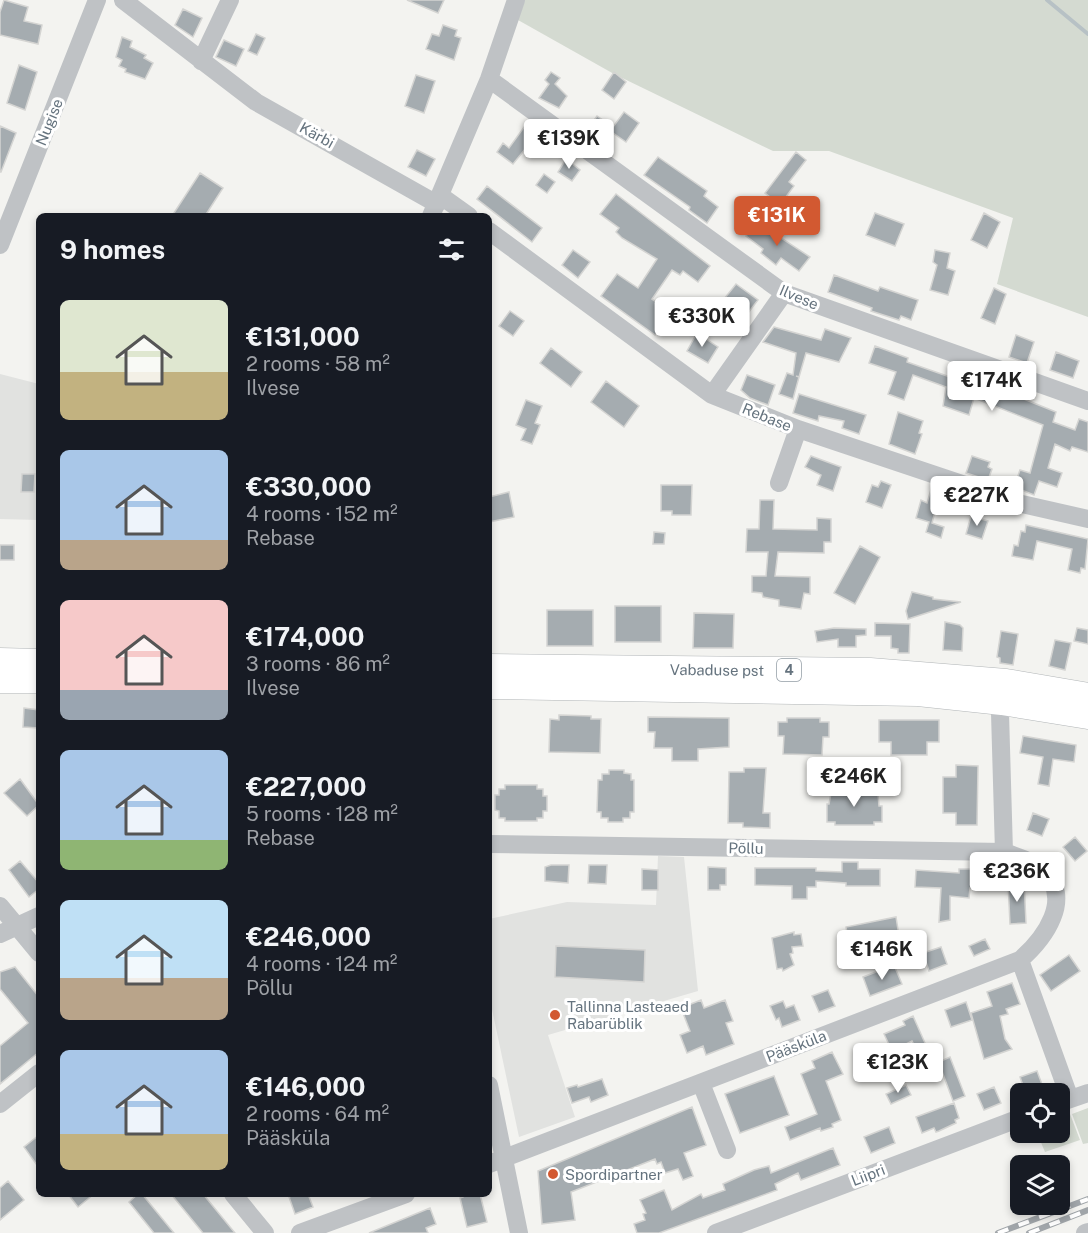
<!DOCTYPE html>
<html lang="en">
<head>
<meta charset="utf-8">
<style>
	body { margin:0; font-family:"Public Sans",sans-serif; background:#242831; color:#f1f3f6; height:100vh; display:flex; flex-direction:column; font-size:22px; white-space:nowrap }
	* { box-sizing:border-box; margin:0 }
	p { font-size:20px; color:#9ea1a6 }
	.icon { flex:none; width:33px; height:33px; fill:none; stroke:currentColor; stroke-width:2; stroke-linecap:round; stroke-linejoin:round }
	.map { position:relative; flex:1; overflow:hidden }
	.panel { position:absolute; left:36px; top:213px; width:456px; height:984px; display:flex; flex-direction:column; background:#171b24; border-radius:9px; box-shadow:0 3px 9px #0003 }
	.panel>* { flex:none }
	.fabs { position:absolute; left:1010px; top:1083px; display:grid; gap:12px }
	.fabs a { display:grid; place-items:center; width:60px; height:60px; border-radius:9px; background:#171b24; box-shadow:0 3px 9px #0003; font-size:30px }
	.price { position:absolute; translate:-50% -51px; padding:0 14px; border-radius:6px; background:#fff; color:#222; font-size:20px; line-height:39px; filter:drop-shadow(0 2px 3px #0008) }
	.price::after { content:''; position:absolute; left:50%; top:36px; width:18px; height:14px; margin-left:-9px; background:inherit; clip-path:polygon(0 0,100% 0,50% 100%) }
	.price.current { background:#d25931; color:#fff }
	ul { padding:0; list-style:none }
	li { display:flex; align-items:center; gap:18px; height:150px; padding:0 24px }
	li span { display:grid; place-items:center; flex:none; width:168px; height:120px; border-radius:9px; color:#555 }
	li>.icon { margin-inline-start:auto }
	span .icon { width:72px; height:72px; fill:#fffc; stroke-width:1 }
	li b { font-size:26px }
	h2 { display:flex; justify-content:space-between; align-items:center; height:72px; padding:0 24px; font-size:26px }
	.map>svg:first-child { display:block }
	.built { fill:#e1e2e0 }
	.green { fill:#d4dad1 }
	.lines { fill:none; stroke-linecap:round; stroke-linejoin:round }
	.stream { stroke:#b7c1c5; stroke-width:4 }
	.building { fill:#a5acb0; stroke:#d4d4d2; stroke-width:1.5 }
	.highway-casing { stroke:#b1b5b7; stroke-width:27 }
	.minor { stroke:#bfc2c5; stroke-width:18 }
	.highway { stroke:#fff; stroke-width:26 }
	.rail-casing { stroke:#a0a5a9; stroke-width:6 }
	.rail { stroke:#fff; stroke-width:4; stroke-dasharray:11; stroke-linecap:butt }
	.poi-dot { fill:#d25931; stroke:#fff; stroke-width:2 }
	.labels { text-anchor:middle; dominant-baseline:central; stroke-width:6; stroke-linejoin:round; paint-order:stroke }
	.shield { fill:#fff; stroke:#939da5; stroke-width:1.5 }
	.shield-label { font-size:14px; font-weight:bold; fill:#65737e }
	.street-label { font-size:15px; fill:#65737e; stroke:#fff }
	.poi-label { font-size:15px; fill:#65737e; stroke:#fff; text-anchor:start }
</style>
</head>
<body>
<div class="map">
<svg width="1088" height="1233" viewBox="0 0 1088 1233">
	<rect width="100%" height="100%" fill="#f3f3f0"/>
	<!-- built -->
	<path class="built" d="M0,374L39,384V520L0,519Z
		M658,856L684,857L698,991L548,1035L575,1117L519,1137L489,995V919L567,902L656,905Z"/>
	<!-- green -->
	<path class="green" d="M525,0H1088V317L997,284L1013,218L829,151H773L614,74L518,20Z
		M1088,1108V1143L1083,1144L1072,1114Z
		M1070,1114L1080,1140L1045,1152L1037,1133L1059,1132V1118Z"/>
	<g class="lines">
		<!-- stream -->
		<path class="stream" d="M1047,0L1088,34"/>
	</g>
	<!-- building -->
	<path class="building" d="M4,0L28,7L24,21L42,25L38,44L0,35V12Z
		M407,0H444L438,13Z
		M183,9L202,18L193,37L175,25Z
		M443,25L457,30L455,36L461,38L454,60L426,49L432,34L439,36Z
		M256,34L265,38L257,55L248,51Z
		M122,37L132,41L130,47L146,55L144,58L153,63L145,79L125,72L126,69L119,66L122,60L116,57Z
		M224,40L244,49L236,66L216,57Z
		M19,65L37,72L25,110L7,103Z
		M551,72L560,78L555,84L567,96L559,108L539,98L549,84L545,80Z
		M614,72L626,82L614,99L602,90Z
		M416,75L435,81L424,113L405,106Z
		M624,112L639,123L626,142L610,131L602,142L586,131L597,116L613,127Z
		M527,123L542,135L530,151L526,148L513,164L497,152L503,143L509,148Z
		M0,126L16,133L1,172H0Z
		M417,150L435,159L426,176L408,167Z
		M796,152L806,160L789,182L794,186L780,205L765,193Z
		M658,157L707,191L704,196L718,207L707,223L689,210L690,207L644,175Z
		M566,159L580,170L572,181L558,172Z
		M200,173L223,188L205,216H172Z
		M544,174L555,182L547,193L536,185Z
		M487,186L542,228L532,242L477,199Z
		M616,194L710,266L698,282L683,271L680,275L672,270L652,299L671,313L655,335L601,296L617,274L638,288L657,259L622,238L616,232L619,228L600,214Z
		M875,213L904,224L895,246L866,235Z
		M984,213L1000,222L987,248L971,240Z
		M757,222L810,257L799,271L781,258L776,265L761,253L763,249L746,236Z
		M573,250L590,262L578,278L562,265Z
		M935,250L950,253L947,268L955,271L948,295L930,290L937,265L933,262Z
		M834,275L878,291L880,287L918,300L911,320L901,316L899,320L871,311L872,308L828,292Z
		M736,284L758,300L748,313L746,312L744,314L724,299Z
		M994,288L1006,294L995,324L981,318Z
		M510,311L524,321L513,336L499,326Z
		M774,327L821,340L825,329L851,338L839,362L806,353L799,377L796,376L799,377L793,399L779,394L787,373L793,375L796,353L763,342Z
		M697,333L718,347L708,363L687,351Z
		M1016,335L1034,342L1027,363L1009,357Z
		M875,346L908,358L907,362L950,377L952,370L969,375V377L1056,412L1053,422L1075,430L1079,419L1088,422V452L1072,447L1070,451L1055,444L1048,468L1062,473L1057,487L1039,481L1034,495L1014,487L1020,470L1030,473L1043,425L974,398L969,415L943,406L946,387L913,375L904,400L888,394L896,372L869,363Z
		M551,348L582,372L571,387L540,363Z
		M1056,352L1079,361L1073,378L1050,370Z
		M747,375L775,385L768,405L750,398L741,390Z
		M606,381L639,406L624,427L591,402Z
		M799,394L866,415L859,434L842,428L844,421L819,416L818,421L793,413Z
		M526,400L542,406L535,423L540,425L532,444L521,440L526,429L516,425Z
		M898,412L923,421L919,433L922,434L915,454L889,444Z
		M811,456L841,467L833,491L817,485L821,475L805,467Z
		M972,456L990,462L988,467L992,469L988,480L966,473Z
		M22,474H35L34,492H21Z
		M881,481L891,485L882,508L866,502L872,485L878,487Z
		M661,485H692L691,515H672V511H661Z
		M932,486L941,489L932,523L944,527L941,538L926,532L929,522L916,518L921,500L927,503Z
		M509,492L514,517L489,522V497Z
		M760,500H774L773,529L817,530V518L831,519V542H824V553L778,552L775,576L810,577V594L804,593L801,609L779,606V600L763,597L762,593L752,592V576H766L768,552H746L747,529H759Z
		M971,516L988,521L982,539L966,534Z
		M1026,525L1088,539L1085,569L1081,568L1080,573L1068,570L1072,549L1037,541L1033,560L1012,556L1014,545L1018,546L1021,531L1025,532Z
		M654,532L665,533L664,544H653Z
		M0,545H14V560H0Z
		M860,546L880,557L855,604L834,593Z
		M912,592L933,597V599L961,602L908,619L906,611Z
		M615,606H661V642H615Z
		M547,610H593V646H547Z
		M694,613L734,614L733,648H693Z
		M945,622L960,625L963,628L962,651L943,650Z
		M875,623L910,624L909,653H898V649L891,648V636H875Z
		M834,628L866,629V635L856,636V647H838V639L817,642L815,631Z
		M1077,628L1088,630V644L1074,641Z
		M1001,631L1018,634L1013,665L1000,663V658L997,657Z
		M1055,640L1071,643L1065,670L1049,666Z
		M24,708L39,710V728L23,727Z
		M559,715L591,716V719H601L600,753L549,752L550,719L559,720Z
		M648,717L729,718V747L698,749V761H672V748H654L655,732H648Z
		M787,718H820V722H829V737H823L822,755L783,754L784,736H778V722H787Z
		M879,720H939V742H927V755H891V742H879Z
		M1023,736L1076,745L1074,762L1053,759L1049,786L1038,784L1043,757L1020,753Z
		M956,765L978,766L977,825H956V813H943V777H956Z
		M744,768H766L763,813H770V828L743,827V823H728L729,772H744Z
		M609,770H624V773L631,774V780H634V812H630V818H623V822H608V818H601V812H597L598,780H602V774H609Z
		M20,779L39,805L27,816L4,793Z
		M505,785H537V789H543V796H547V811H543V818H537V821H505V818H499V811L495,810V795H499V789H505Z
		M844,788H865L870,789V794H878L879,806H882V822H874V825H835V822H827V804H829L831,793H838V789Z
		M1033,813L1049,819L1042,836L1027,830Z
		M1075,837L1087,851L1075,861L1063,847Z
		M20,861L39,883V889L29,897L9,870Z
		M842,862H858V869H880V886H846V883L816,881V887H807V899H792V886L755,885V868H816V871L842,872Z
		M551,865H569L568,883L545,881V867Z
		M589,865H607L606,884L588,883Z
		M708,867L726,868V885H720V890H708Z
		M642,869L658,870V890H642Z
		M959,869H975V888H970L969,898L950,896V920L939,922L941,888L915,887L916,870L959,873Z
		M1024,881L1026,923L1010,924L1008,882Z
		M896,917L899,936L849,945L846,927Z
		M794,932V935L801,934L803,946L792,947L793,953L790,954L794,965L783,971L782,968L777,969L772,938Z
		M985,939L990,949L974,956L969,946Z
		M556,946L645,950L644,982L555,977Z
		M941,947L947,964L929,971L923,953Z
		M1069,955L1080,971L1051,991L1040,975Z
		M894,965L902,984L870,996L863,977Z
		M15,967L39,997V1052L0,1084V1046L28,1023L0,989V972Z
		M1012,983L1020,1004L1006,1009L1008,1014L1000,1016L1005,1039L1012,1049L984,1059L971,1013L992,1006L987,992Z
		M828,990L835,1006L819,1012L812,996Z
		M701,1000L704,1008L725,1000L733,1021L726,1023L734,1044L706,1055L703,1046L687,1053L680,1035L690,1031L681,1008Z
		M783,1001L786,1008L794,1005L800,1020L782,1027L779,1018L776,1020L770,1006Z
		M966,1002L972,1020L951,1027L945,1010Z
		M913,1016L925,1043L915,1047L912,1041L892,1051L884,1034L905,1025L903,1021Z
		M832,1052L843,1074L826,1081L841,1120L832,1124L833,1127L821,1131L820,1128L790,1140L785,1127L817,1114L801,1074L815,1068L812,1061Z
		M950,1057L965,1096L953,1101L940,1066L942,1065L941,1061Z
		M1037,1071L1043,1087L1026,1094L1020,1077Z
		M774,1076L789,1115L740,1133L725,1094Z
		M602,1079L608,1095L591,1102L589,1097L572,1103L567,1088L577,1085L578,1087Z
		M906,1085L911,1095L891,1104L886,1094Z
		M994,1087L1001,1103L984,1110L977,1094Z
		M954,1103L959,1118L955,1120L956,1123L939,1131L936,1132L934,1128L922,1133L916,1117Z
		M692,1107L706,1145L684,1153L693,1176L683,1180L678,1169L665,1173L661,1162L657,1164L655,1159L571,1192L575,1220L542,1224L538,1171Z
		M889,1127L895,1143L871,1153L864,1137Z
		M39,1135V1168L24,1147Z
		M833,1148L840,1165L801,1180L798,1173L775,1184L777,1190L659,1233H637L634,1224L645,1220L643,1214L646,1213L640,1200L664,1190L672,1210L701,1194L703,1198L725,1190L723,1184L754,1170L769,1166L771,1173Z
		M8,1181L24,1200L0,1220V1188Z
		M68,1194H94L78,1207Z
		M138,1194H142L174,1233H154L129,1202Z
		M171,1194H203L235,1233H203Z
		M297,1194H308L313,1207L295,1214L289,1197Z
		M462,1194H480L487,1222L467,1227L460,1198L463,1197Z
		M430,1208L436,1224L426,1228L428,1233H369Z"/>
	<g class="lines">
		<defs>
			<g id="highway">
				<path d="M0,661L39,662"/>
				<path id="s1" d="M489,667L870,671L1006,682L1088,696"/>
				<path d="M0,680H39"/>
				<path d="M489,686L918,693L1002,702L1088,716"/>
			</g>
		</defs>
		<!-- highway casing -->
		<use href="#highway" class="highway-casing"/>
		<!-- minor -->
		<path class="minor" d="M123,0L256,102L437,204
			M201,61L230,0
			M489,79L784,293L1088,401
			M441,196L469,216
			M431,216L489,79L516,0
			M489,231L712,395L798,429L1022,504L1088,519
			M0,245L97,0
			M712,395L784,293
			M779,483L798,429
			M489,844L1004,852C1017,857 1031,860 1042,869C1075,898 1044,939 1020,960L489,1164
			M1004,852L1000,713L1004,692
			M0,906L39,953
			M0,934L39,916
			M1020,960L1070,1099
			M701,1083L727,1150
			M489,1085L519,1233
			M1059,1103L1088,1093
			M0,1104L39,1073
			M233,1194L265,1233
			M300,1233L406,1194
			M716,1233L1020,1118
			M1085,1233L1088,1232"/>
		<!-- highway -->
		<use href="#highway" class="highway"/>
		<defs>
			<path id="rail" d="M998,1233L1088,1199
				M1029,1233L1088,1210"/>
		</defs>
		<!-- rail casing -->
		<use href="#rail" class="rail-casing"/>
		<!-- rail -->
		<use href="#rail" class="rail"/>
	</g>
	<!-- markers -->
	<g class="poi-dot">
		<circle cx="555" cy="1015" r="6"/>
		<circle cx="553" cy="1174" r="6"/>
	</g>
	<g class="labels">
		<!-- shield labels -->
		<rect class="shield" x="777" y="659" width="24" height="22" rx="4.5"/>
		<g class="shield-label">
			<text x="789" y="670">4</text>
		</g>
		<!-- street labels -->
		<g class="street-label">
			<text transform="translate(49 122) rotate(-68)">Nugise</text>
			<text transform="translate(317 135) rotate(29)">Kärbi</text>
			<text transform="translate(799 297) rotate(23)">Ilvese</text>
			<text transform="translate(767 417) rotate(22)">Rebase</text>
			<text stroke="none"><textPath href="#s1" startOffset="228">Vabaduse pst</textPath></text>
			<text transform="translate(746 848) rotate(1)">Põllu</text>
			<text transform="translate(796 1046) rotate(-21)">Pääsküla</text>
			<text transform="translate(868 1175) rotate(-21)">Liipri</text>
		</g>
		<!-- poi labels -->
		<g class="poi-label">
			<text x="567" y="1006">Tallinna Lasteaed<tspan x="567" dy="17">Rabarüblik</tspan></text>
			<text x="565" y="1174">Spordipartner</text>
		</g>
	</g>
</svg>
<div class="fabs">
<a><svg class="icon" aria-label="locate" viewBox="0 0 24 24"><circle cx="12" cy="12" r="6"/><path d="M12 2v4M12 18v4M2 12h4M18 12h4"/></svg></a>
<a><svg class="icon" aria-label="layers" viewBox="0 0 24 24"><path d="M12 4l9 5-9 5-9-5zM3 14l9 5 9-5"/></svg></a>
</div>
<b class="price" style="left:569px;top:170px">€139K</b>
<b class="price current" style="left:777px;top:247px">€131K</b>
<b class="price" style="left:702px;top:348px">€330K</b>
<b class="price" style="left:992px;top:412px">€174K</b>
<b class="price" style="left:977px;top:527px">€227K</b>
<b class="price" style="left:854px;top:808px">€246K</b>
<b class="price" style="left:1017px;top:903px">€236K</b>
<b class="price" style="left:882px;top:981px">€146K</b>
<b class="price" style="left:898px;top:1094px">€123K</b>
<section class="panel">
<h2>9 homes<svg class="icon" aria-label="filters" viewBox="0 0 24 24"><path d="M4 7h16M4 17h16"/><circle cx="9" cy="7" r="2"/><circle cx="15" cy="17" r="2"/></svg></h2>
<ul>
<li><span style="background:linear-gradient(#dfe7d0 60%,#c2b280 0)"><svg class="icon" aria-label="home" viewBox="0 0 24 24"><path d="M3 11l9-7 9 7M6 9v11h12V9"/></svg></span><div><b>€131,000</b><p>2 rooms · 58 m²</p><p>Ilvese</p></div></li>
<li><span style="background:linear-gradient(#a9c7e8 75%,#b9a48a 0)"><svg class="icon" aria-label="home" viewBox="0 0 24 24"><path d="M3 11l9-7 9 7M6 9v11h12V9"/></svg></span><div><b>€330,000</b><p>4 rooms · 152 m²</p><p>Rebase</p></div></li>
<li><span style="background:linear-gradient(#f6c9c9 75%,#9aa5b1 0)"><svg class="icon" aria-label="home" viewBox="0 0 24 24"><path d="M3 11l9-7 9 7M6 9v11h12V9"/></svg></span><div><b>€174,000</b><p>3 rooms · 86 m²</p><p>Ilvese</p></div></li>
<li><span style="background:linear-gradient(#a9c7e8 75%,#8fb573 0)"><svg class="icon" aria-label="home" viewBox="0 0 24 24"><path d="M3 11l9-7 9 7M6 9v11h12V9"/></svg></span><div><b>€227,000</b><p>5 rooms · 128 m²</p><p>Rebase</p></div></li>
<li><span style="background:linear-gradient(#bfe0f5 65%,#b9a48a 0)"><svg class="icon" aria-label="home" viewBox="0 0 24 24"><path d="M3 11l9-7 9 7M6 9v11h12V9"/></svg></span><div><b>€246,000</b><p>4 rooms · 124 m²</p><p>Põllu</p></div></li>
<li><span style="background:linear-gradient(#a9c7e8 70%,#c2b280 0)"><svg class="icon" aria-label="home" viewBox="0 0 24 24"><path d="M3 11l9-7 9 7M6 9v11h12V9"/></svg></span><div><b>€146,000</b><p>2 rooms · 64 m²</p><p>Pääsküla</p></div></li>
</ul>
</section>
</div>
</body>
</html>
